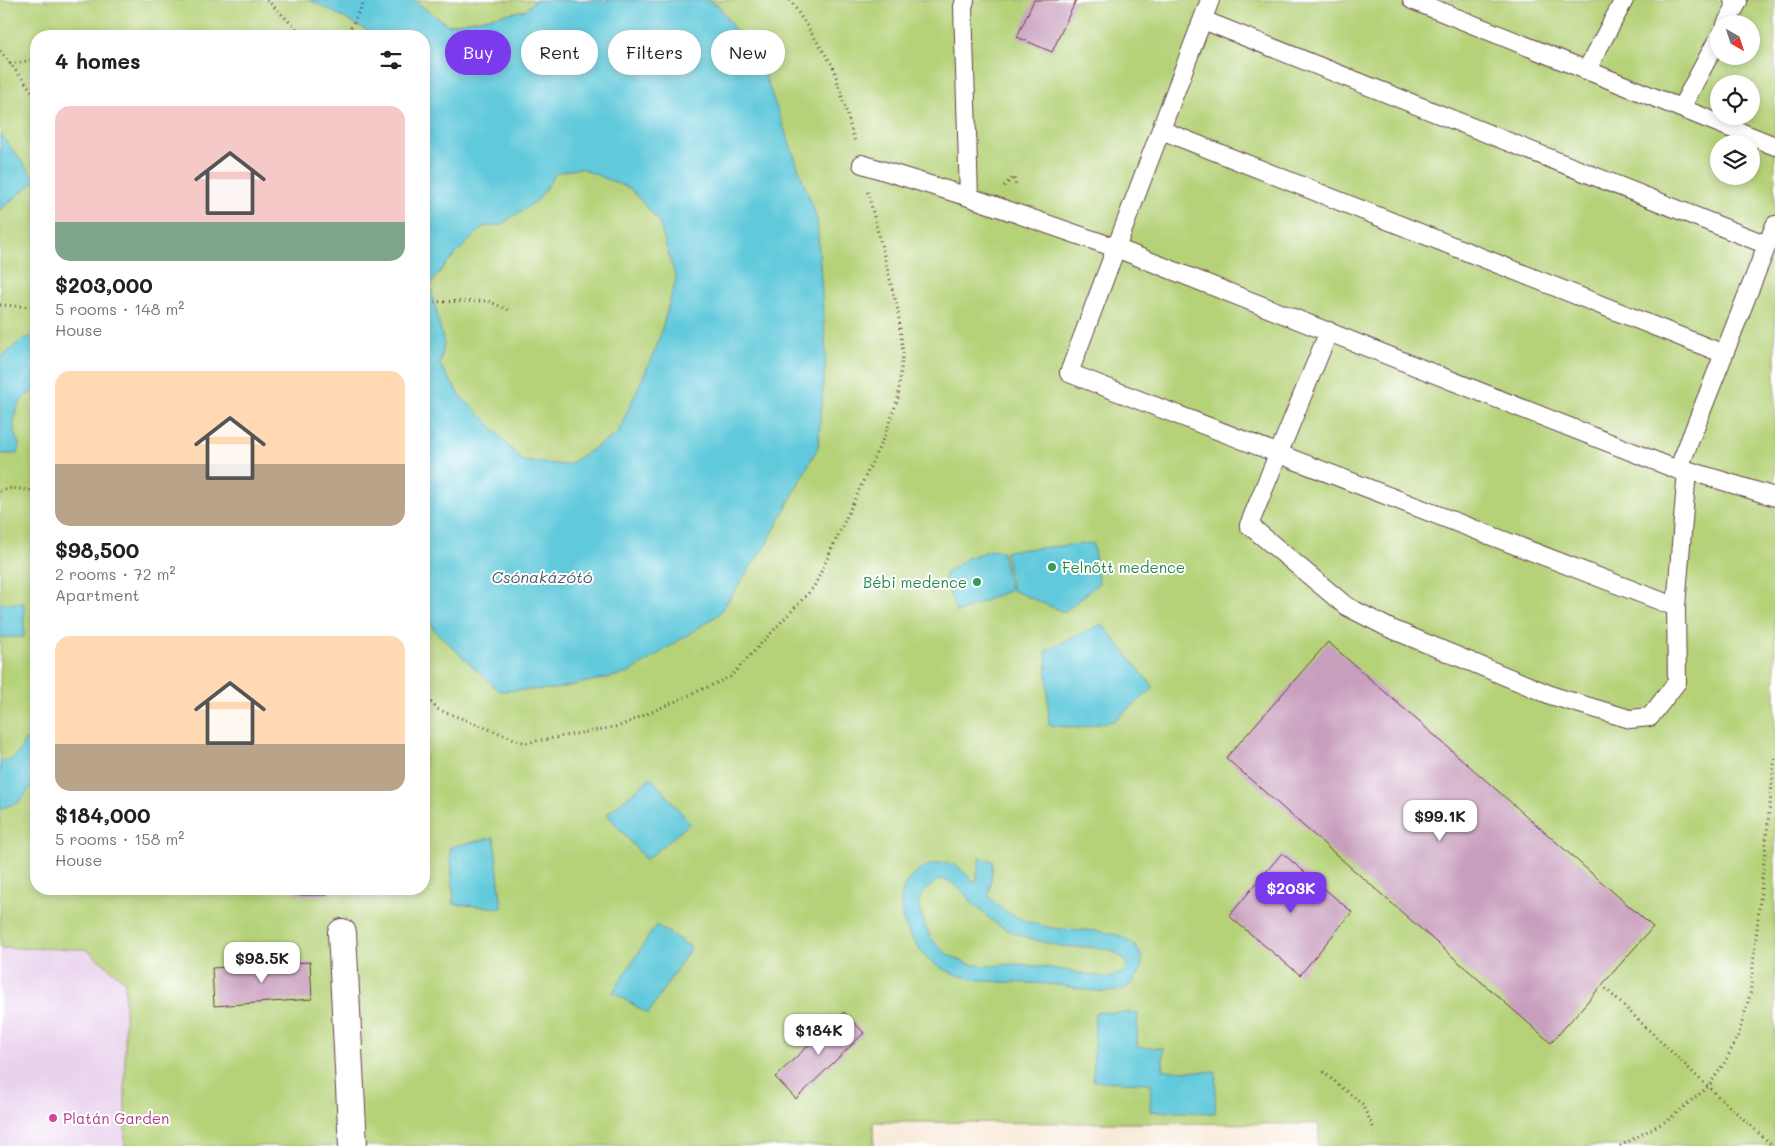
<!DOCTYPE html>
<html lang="en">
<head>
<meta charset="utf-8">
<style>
	body { margin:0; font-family:Mali,sans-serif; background:#f6f6f6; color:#202124; height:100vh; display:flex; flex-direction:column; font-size:19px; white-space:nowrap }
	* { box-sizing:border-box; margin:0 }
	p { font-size:16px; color:#757577 }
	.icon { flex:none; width:28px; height:28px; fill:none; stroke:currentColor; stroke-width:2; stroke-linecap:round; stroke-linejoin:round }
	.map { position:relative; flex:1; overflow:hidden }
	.sheet { position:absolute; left:30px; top:30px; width:400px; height:865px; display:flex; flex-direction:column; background:#fff; border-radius:20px; box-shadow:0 2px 8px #0003 }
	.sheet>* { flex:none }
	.top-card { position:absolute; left:445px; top:30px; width:475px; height:45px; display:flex; gap:10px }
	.needle { width:32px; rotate:141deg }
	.controls { position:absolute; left:1710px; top:15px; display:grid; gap:10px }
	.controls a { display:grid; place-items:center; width:50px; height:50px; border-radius:50%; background:#fff; box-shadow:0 2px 8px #0003; font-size:25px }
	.price { position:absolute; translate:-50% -42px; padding:0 11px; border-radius:10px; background:#fff; color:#222; font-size:16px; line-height:32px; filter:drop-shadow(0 1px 2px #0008) }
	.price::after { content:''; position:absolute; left:50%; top:30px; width:15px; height:11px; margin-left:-8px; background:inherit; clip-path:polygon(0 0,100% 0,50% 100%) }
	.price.on { background:#7c3aed; color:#fff }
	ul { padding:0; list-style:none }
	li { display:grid; align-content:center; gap:10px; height:265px; padding:0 25px }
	li span { display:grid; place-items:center; height:155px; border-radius:15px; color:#555 }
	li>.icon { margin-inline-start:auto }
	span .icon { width:90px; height:90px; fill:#fffc; stroke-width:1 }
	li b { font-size:21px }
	h2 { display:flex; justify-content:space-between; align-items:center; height:60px; padding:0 25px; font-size:21px }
	.chip { padding:0 18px; border-radius:22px; background:#fff; box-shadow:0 2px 8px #0003; font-size:18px; line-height:45px }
	.chip.on { background:#7c3aed; color:#fff }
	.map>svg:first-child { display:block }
	.built { fill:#e9d2ee }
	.green { fill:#b5d278; stroke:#807852; fill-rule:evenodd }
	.water { fill:#60c9db; stroke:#557483; fill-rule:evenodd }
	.building { fill:#c89ebd }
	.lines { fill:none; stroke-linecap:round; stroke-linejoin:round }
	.service-casing { stroke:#643e45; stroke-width:20 }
	.minor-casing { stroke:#643e45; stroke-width:30 }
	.path { stroke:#643e45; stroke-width:3; stroke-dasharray:1 4; stroke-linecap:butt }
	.service { stroke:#fff; stroke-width:18 }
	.minor { stroke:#fff; stroke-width:28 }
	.leisure-dot { fill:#2e9e5b; stroke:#fff; stroke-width:2 }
	.hotel-dot { fill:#d1479c; stroke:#fff; stroke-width:2 }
	.labels { text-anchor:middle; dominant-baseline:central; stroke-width:4; stroke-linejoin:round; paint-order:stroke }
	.leisure-label { font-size:15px; fill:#27864d; stroke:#fff; text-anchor:start }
	.hotel-label { font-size:15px; fill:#b23c85; stroke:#fff; text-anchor:start }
	.water-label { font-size:16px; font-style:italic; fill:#525a69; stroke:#fff }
</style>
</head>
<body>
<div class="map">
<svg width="1775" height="1146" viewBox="0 0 1775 1146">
	<rect width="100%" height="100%" fill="#fff"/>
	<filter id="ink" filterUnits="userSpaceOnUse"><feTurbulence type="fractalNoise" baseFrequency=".02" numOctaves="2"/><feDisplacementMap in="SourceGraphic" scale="10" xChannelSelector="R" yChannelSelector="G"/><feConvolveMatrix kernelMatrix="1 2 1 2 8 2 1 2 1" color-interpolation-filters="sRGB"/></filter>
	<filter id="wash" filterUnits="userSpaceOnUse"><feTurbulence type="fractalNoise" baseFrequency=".0096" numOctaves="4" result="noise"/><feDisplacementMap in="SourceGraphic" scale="20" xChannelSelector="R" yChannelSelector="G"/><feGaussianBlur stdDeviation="1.12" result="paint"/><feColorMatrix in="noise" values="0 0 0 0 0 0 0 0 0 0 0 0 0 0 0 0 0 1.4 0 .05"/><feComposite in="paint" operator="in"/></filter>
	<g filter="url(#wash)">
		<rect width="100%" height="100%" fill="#f9ebdb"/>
		<!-- built -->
		<path class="built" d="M0,948L86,949L125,981V1146H0Z"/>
		<!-- green -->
		<path class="green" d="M0,0H1775V1146H1318L1319,1124L873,1122L874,1146H125V981L86,949L0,948ZM1719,24H1751V56H1719ZM36,36H424V889H36ZM1719,84H1751V116H1719ZM1719,144H1751V176H1719Z"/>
		<!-- water -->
		<path class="water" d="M310,0H413L448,25L526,10L535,0H706L718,5L764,73L817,219L826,355L818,447L767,543L718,615L629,673L554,689L499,691L433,629L424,593V36H378ZM580,168L631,189L659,222L676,279L657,346L617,434L567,465L522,461L483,417L461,397L440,365L444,344L430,285L446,264L483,227L500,225L538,200L556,173Z
			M0,133L36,180L0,210Z
			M36,335V390C33,392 28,394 25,397C13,409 10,430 19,443L18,454H0V358L22,340Z
			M1093,543L1099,583L1064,612L1012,590L1005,551Z
			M991,550L1002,551L1010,590L956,613L944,575L967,558Z
			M0,603H24V637H0Z
			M1102,624L1154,688L1114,721L1078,728L1049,725L1046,650Z
			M26,739L36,743V781L19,802L0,809V760C14,766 20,749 26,739Z
			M651,777L690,823L646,860L607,814Z
			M494,837L502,908L454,904L450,847Z
			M980,858L993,861L989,897C1005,915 1029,924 1052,928C1078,932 1125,925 1140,953C1146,967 1137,981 1125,988C1107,997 1077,987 1058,985C1004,979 942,992 911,937C902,922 898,907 903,890C909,872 938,855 956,866C963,870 969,878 976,883ZM940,879C959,881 967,900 981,911C993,923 1007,931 1023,936C1035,940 1048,944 1061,946C1082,949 1115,941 1127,965L1124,972L1109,978L1045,967L1016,964L987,966L969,964L947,954L930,937L919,910V900L924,891Z
			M656,925L691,947L648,1014L613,992Z
			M1095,1012L1138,1013L1137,1047L1163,1048V1070L1216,1072L1215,1113L1150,1111L1151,1083L1093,1081Z"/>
		<g id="blocks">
			<!-- building -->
			<path class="building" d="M1034,0H1076L1052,52L1017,37Z
				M1328,642L1653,927L1551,1043L1226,758Z
				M1282,853L1352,912L1300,975L1229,916Z
				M295,889H328V895H295Z
				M310,962L312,999L214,1006L212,968Z
				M844,1012L864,1033L796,1099L775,1077Z"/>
		</g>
	</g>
	<g filter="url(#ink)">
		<use href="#blocks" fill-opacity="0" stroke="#643e45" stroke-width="1"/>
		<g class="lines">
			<defs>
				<path id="service" d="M965,0L963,7L969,197
					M1412,0L1775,146
					M1203,20L1767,245
					M1726,24L1738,2L1733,0
					M1586,71L1624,0
					M1681,108L1719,37
					M1161,130L1724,354
					M862,164L969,197L1116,248L1210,0
					M1329,331L1249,525L1346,606L1389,628L1553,696L1630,719L1650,717L1677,682L1676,607
					M1678,470L1775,225
					M1687,470L1676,607L1069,373L1116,248L1678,470H1687L1775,497"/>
				<path id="minor" d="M342,933L353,1146"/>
			</defs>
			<!-- service casing -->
			<use href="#service" class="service-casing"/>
			<!-- minor casing -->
			<use href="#minor" class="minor-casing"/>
			<!-- path -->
			<path class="path" d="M267,0L304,36
				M790,0L833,66L855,142
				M346,36L365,0
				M0,51L36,96
				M10,64L36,59
				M1004,186L1014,177L1016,188
				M424,302L488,301L509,310
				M0,305L36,307
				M0,491L12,488L36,491
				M424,695L437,709L525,743L620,726L730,677L814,587L887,430L898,398L903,352L898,311L867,189
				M1602,985L1708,1087L1773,1146
				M1323,1072L1362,1104L1375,1131
				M1620,1146L1668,1120L1708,1087L1725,1062L1738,1036L1750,995L1775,756"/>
			<!-- service -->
			<use href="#service" class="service"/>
			<!-- minor -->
			<use href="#minor" class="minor"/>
		</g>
	</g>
	<!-- markers -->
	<g class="leisure-dot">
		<circle cx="1052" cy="567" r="5"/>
		<circle cx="977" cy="582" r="5"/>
	</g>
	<circle class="hotel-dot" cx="53" cy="1118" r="5"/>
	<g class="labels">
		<!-- leisure labels -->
		<g class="leisure-label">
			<text x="1062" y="567">Felnőtt medence</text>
			<text x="967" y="582" text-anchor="end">Bébi medence</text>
		</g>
		<!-- hotel labels -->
		<g class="hotel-label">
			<text x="63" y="1118">Platán Garden</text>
		</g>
		<!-- water labels -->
		<g class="water-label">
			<text x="542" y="576">Csónakázótó</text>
		</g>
	</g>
</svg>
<div class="controls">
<a><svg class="needle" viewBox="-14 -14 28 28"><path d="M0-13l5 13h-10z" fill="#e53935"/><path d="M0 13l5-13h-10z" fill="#757577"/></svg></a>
<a><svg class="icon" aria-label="locate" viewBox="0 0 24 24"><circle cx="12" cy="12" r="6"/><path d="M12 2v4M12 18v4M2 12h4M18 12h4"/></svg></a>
<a><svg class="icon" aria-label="layers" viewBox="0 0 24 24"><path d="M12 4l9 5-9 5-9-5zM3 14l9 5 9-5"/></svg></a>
</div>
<b class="price" style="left:1440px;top:842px">$99.1K</b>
<b class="price on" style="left:1291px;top:914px">$203K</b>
<b class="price" style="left:262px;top:984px">$98.5K</b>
<b class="price" style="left:819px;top:1056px">$184K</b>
<div class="top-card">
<a class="chip on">Buy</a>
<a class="chip">Rent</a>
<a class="chip">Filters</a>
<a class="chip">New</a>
</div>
<section class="sheet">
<h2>4 homes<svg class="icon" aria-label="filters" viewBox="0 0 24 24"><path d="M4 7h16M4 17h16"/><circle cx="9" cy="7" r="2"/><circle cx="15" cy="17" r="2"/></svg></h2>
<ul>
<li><span style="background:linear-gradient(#f6c9c9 75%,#7fa58c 0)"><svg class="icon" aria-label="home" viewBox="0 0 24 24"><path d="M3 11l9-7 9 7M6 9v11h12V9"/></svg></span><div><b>$203,000</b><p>5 rooms · 148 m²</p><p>House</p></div></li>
<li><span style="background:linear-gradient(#ffd9b3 60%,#b9a48a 0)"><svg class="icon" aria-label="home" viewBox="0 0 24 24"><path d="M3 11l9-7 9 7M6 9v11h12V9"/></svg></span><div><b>$98,500</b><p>2 rooms · 72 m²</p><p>Apartment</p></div></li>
<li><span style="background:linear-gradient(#ffd9b3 70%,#b9a48a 0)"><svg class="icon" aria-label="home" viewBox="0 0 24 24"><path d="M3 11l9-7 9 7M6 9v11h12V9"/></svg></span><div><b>$184,000</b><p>5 rooms · 158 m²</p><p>House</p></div></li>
</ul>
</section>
</div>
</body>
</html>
